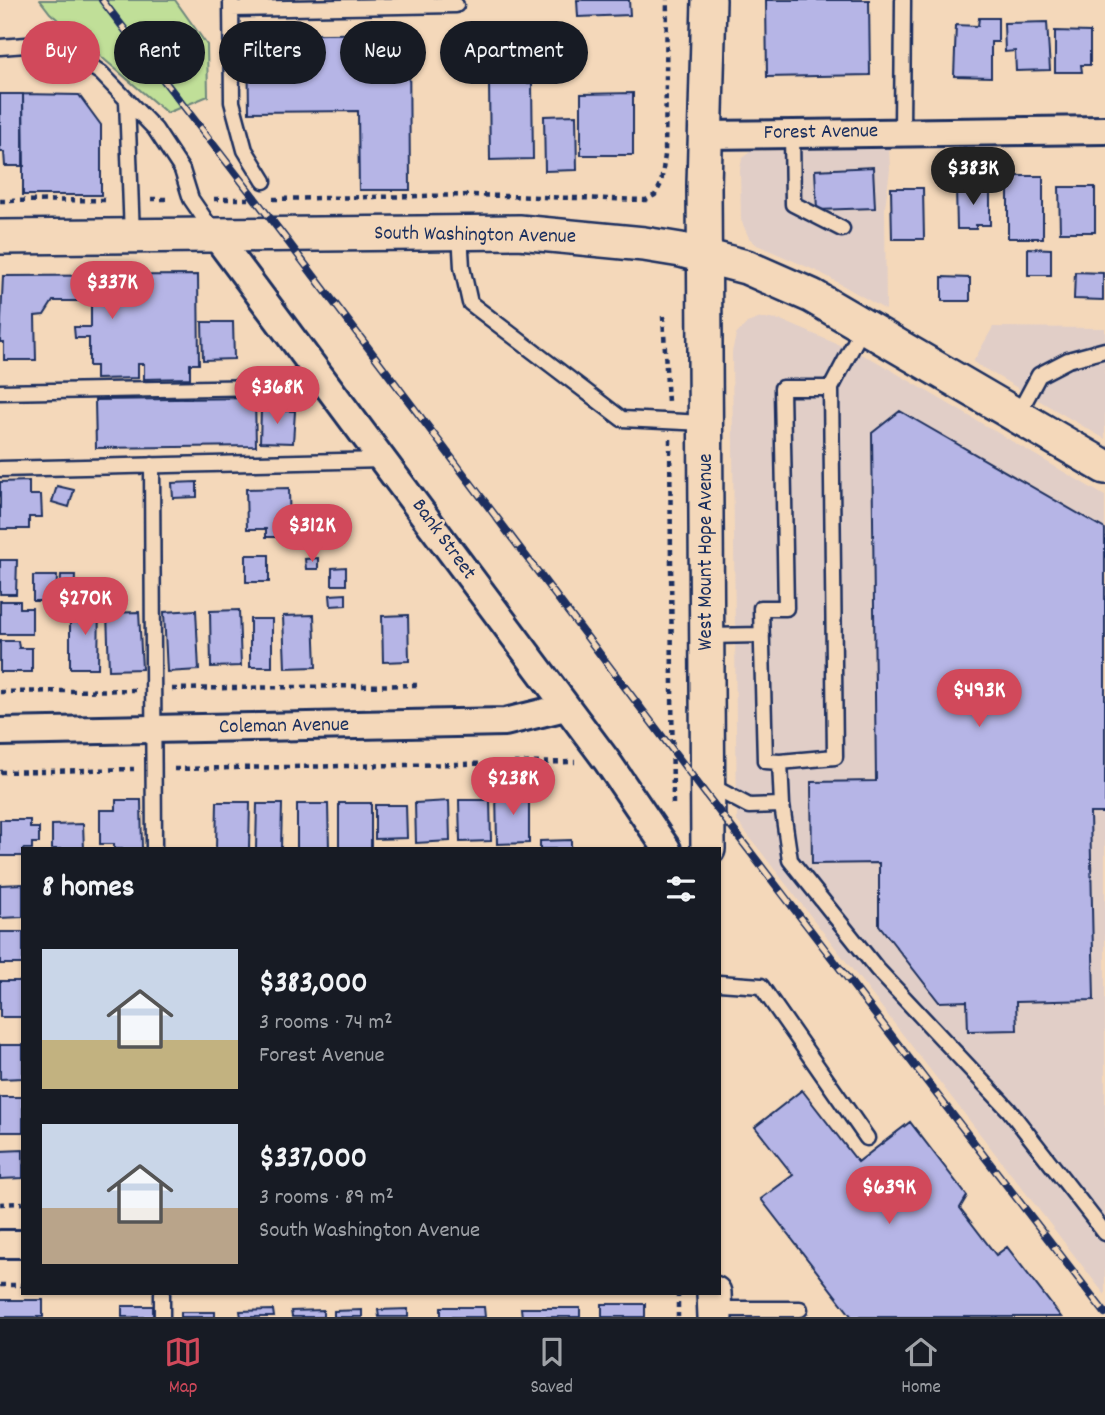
<!DOCTYPE html>
<html lang="en">
<head>
<meta charset="utf-8">
<style>
	body { margin:0; font-family:Dekko,sans-serif; background:#242831; color:#f1f3f6; height:100vh; display:flex; flex-direction:column; font-size:26px; white-space:nowrap }
	* { box-sizing:border-box; margin:0 }
	p { font-size:23px; color:#9ea1a6 }
	.icon { flex:none; width:38px; height:38px; fill:none; stroke:currentColor; stroke-width:2; stroke-linecap:round; stroke-linejoin:round }
	.map { position:relative; flex:1; overflow:hidden }
	.side { position:absolute; left:21px; top:847px; width:700px; height:448px; display:flex; flex-direction:column; background:#171b24; border-radius:0px; box-shadow:0 2px 5px #0004 }
	.side>* { flex:none }
	.top-card { position:absolute; left:21px; top:21px; width:700px; height:63px; display:flex; gap:14px }
	.price { position:absolute; translate:-50% -60px; padding:0 16px; border-radius:24px; background:#d1495b; color:#fff; font-size:23px; line-height:46px; filter:drop-shadow(0 2px 4px #0008) }
	.price::after { content:''; position:absolute; left:50%; top:42px; width:21px; height:16px; margin-left:-10px; background:inherit; clip-path:polygon(0 0,100% 0,50% 100%) }
	.price.on { background:#222; color:#fff }
	ul { padding:0; list-style:none }
	li { display:flex; align-items:center; gap:21px; height:175px; padding:0 21px }
	li span { display:grid; place-items:center; flex:none; width:196px; height:140px; border-radius:0px; color:#555 }
	li>.icon { margin-inline-start:auto }
	span .icon { width:84px; height:84px; fill:#fffc; stroke-width:1 }
	li b { font-size:30px }
	h2 { display:flex; justify-content:space-between; align-items:center; height:84px; padding:0 21px; font-size:30px }
	.pill { padding:0 24px; border-radius:32px; background:#171b24; box-shadow:0 2px 5px #0004; font-size:24px; line-height:63px }
	.pill.on { background:#d1495b; color:#fff }
	.tabs { display:flex; justify-content:space-around; align-items:center; height:98px; border-top:2px solid #363941; background:#171b24; font-size:19px; color:#9ea1a6 }
	.tabs a { display:grid; justify-items:center; gap:4px }
	.tabs .on { color:#d1495b }
	.map>svg:first-child { display:block }
	.built { fill:#e1cec7 }
	.green { fill:#c0df98; stroke:#6e877b; stroke-width:2 }
	.building { fill:#b6b5e6; stroke:#1b2f5e; stroke-width:2 }
	.lines { fill:none; stroke-linecap:round; stroke-linejoin:round }
	.service-casing { stroke:#1b2f5e; stroke-width:19 }
	.minor-casing { stroke:#1b2f5e; stroke-width:32 }
	.tertiary-casing { stroke:#1b2f5e; stroke-width:38 }
	.path { stroke:#1b2f5e; stroke-width:4.5; stroke-dasharray:5 5; stroke-linecap:butt }
	.service { stroke:#f4d8ba; stroke-width:14 }
	.minor { stroke:#f4d8ba; stroke-width:26 }
	.tertiary { stroke:#f4d8ba; stroke-width:33 }
	.rail-casing { stroke:#1b2f5e; stroke-width:8 }
	.rail { stroke:#f4d8ba; stroke-width:5; stroke-dasharray:16; stroke-linecap:butt }
	.labels { text-anchor:middle; dominant-baseline:central; stroke-width:5; stroke-linejoin:round; paint-order:stroke }
	.street-label { font-size:21px; fill:#1b2f5e; stroke:#f4d8ba }
</style>
</head>
<body>
<div class="map">
<svg width="1105" height="1317" viewBox="0 0 1105 1317">
	<rect width="100%" height="100%" fill="#f4d8ba"/>
	<filter id="ink" filterUnits="userSpaceOnUse"><feTurbulence type="fractalNoise" baseFrequency=".0143" numOctaves="2"/><feDisplacementMap in="SourceGraphic" scale="14" xChannelSelector="R" yChannelSelector="G"/><feConvolveMatrix kernelMatrix="1 2 1 2 8 2 1 2 1" color-interpolation-filters="sRGB"/></filter>
	<g filter="url(#ink)">
		<!-- built -->
		<path class="built" d="M889,148L890,170L885,207L886,310L821,273L757,245L749,238L741,220L740,169L742,159L750,151Z
			M761,318L781,320L874,360L1105,496V1295L737,821L732,352L736,335L747,323Z
			M993,327L1105,328V439L973,362Z"/>
		<!-- green -->
		<path class="green" d="M40,0H175L207,45L208,96L167,113L50,13Z"/>
		<!-- building -->
		<path class="building" d="M577,0H629L630,15L578,17Z
			M766,0H869L870,75L767,77Z
			M979,18H998V42H991V77L954,76L956,25L978,26Z
			M1047,22L1050,70L1016,71L1015,51L1005,52L1004,23Z
			M1055,31L1090,32V65H1081L1082,72H1055Z
			M409,33L410,190H359L358,111L249,112L248,35Z
			M489,83H532L533,159L490,160Z
			M633,93V155H581V94Z
			M0,94H23L24,166H5L4,152H0Z
			M23,94L79,95L101,125V195H23Z
			M576,115L577,170L545,171L544,116Z
			M873,167L875,208L817,210L815,170Z
			M1008,176H1043V238H1008Z
			M956,187H990V225H976V229H957Z
			M1059,187H1095V232H1060Z
			M891,188H923L924,239H892Z
			M1028,248L1051,249V275H1028Z
			M1075,272L1103,273V300L1074,299Z
			M198,275L199,364H190V378L144,379V364H138V378L96,379V366H89V338H75L74,327H91V301H53L44,315L35,316L36,360H4V342H0L3,276Z
			M942,277L970,278V301H942Z
			M202,322H233L234,359L203,360Z
			M255,398L256,446L96,448L95,400Z
			M261,410L295,411L293,443L260,442Z
			M900,411L1105,529V813H1090L1094,1000L1016,1002L1017,1030L968,1031L967,1001L939,1002L879,925V863L812,864L811,782L876,781L872,433Z
			M29,481V495H41L42,517H29V529H0V482Z
			M197,482V497L173,498L172,483Z
			M57,486L74,490L69,507L52,502Z
			M289,488L290,537H266V529H247L246,489Z
			M246,555H269V582H246Z
			M318,558V569H306L305,559Z
			M0,560H17L16,594H0Z
			M346,567V585H332V568Z
			M61,575H75L74,601L60,600Z
			M33,576H57L56,601H33Z
			M346,594V605L331,606L330,595Z
			M0,601H20V608H32V634H0Z
			M82,602H99L98,668H70V613H82Z
			M196,610L199,670L167,672L164,612Z
			M239,610L241,666L211,667L210,611Z
			M139,612L142,669L109,670L107,613Z
			M314,615L316,667L285,668L283,616Z
			M408,615L409,661L383,662L382,616Z
			M250,619H272V667H250Z
			M0,641H18L19,648H32V672H0Z
			M529,789V843L497,844L496,791Z
			M116,800H141L142,849H114V844H100V810H116Z
			M459,800H490L491,841L460,842Z
			M449,801L450,841L416,843L415,803Z
			M217,802H250L249,849H216Z
			M339,803H371V849H339Z
			M257,804H282L281,849H256Z
			M297,804H328L329,849H297Z
			M375,805H406L407,838L375,839Z
			M0,820H30V828H39V843H32V849H23V856H0Z
			M83,824L84,849H52V825Z
			M571,840V849H540V841Z
			M23,884V917L0,918V885Z
			M0,932H23V964H0Z
			M0,981H23V1017H0Z
			M0,1045H23V1078L0,1079Z
			M802,1090L858,1162L910,1122L967,1196L960,1208L996,1255L1007,1247L1061,1317H852L761,1199L793,1175L755,1127Z
			M0,1097H23V1132H0Z
			M23,1150V1178L0,1179V1151Z
			M0,1300H43V1317H0Z
			M602,1304H645V1317H602Z
			M122,1306H153V1317H122Z
			M441,1307H484L485,1317H441Z
			M521,1308H580V1317H522Z
			M408,1309V1317H379L378,1310Z
			M273,1310L274,1317H241L240,1311Z
			M323,1310V1317H292L291,1311Z
			M362,1310V1317H334V1311Z
			M181,1312H215V1317H181Z"/>
		<g class="lines">
			<defs>
				<path id="service" d="M231,1L232,102L245,150L264,181
					M231,9L456,5
					M0,47L26,45L69,51L101,73L155,129L182,170L191,199L215,234
					M127,100L132,236
					M902,132L903,0
					M792,134L793,204L842,229
					M460,233L462,267L470,303L622,419L705,423
					M0,392L264,387L318,370
					M1017,416L1039,375L1068,360L1105,350
					M152,465L154,849
					M0,469L384,460
					M707,636L762,635
					M780,762L765,761L761,608H786L782,388H831
					M709,785L749,806L782,805L780,762L835,757L831,388L864,325
					M782,805L790,860L877,969L1009,1110L1105,1233
					M719,983L761,986L867,1138
					M162,1293V1317
					M715,1309H800"/>
				<path id="minor" d="M706,135L1105,130
					M215,235L607,761L667,849
					M0,732L505,722L566,707
					M0,1244H23"/>
				<path id="tertiary" d="M0,237L519,232L644,244L681,250L746,267L812,296L1105,467
					M708,849L704,185L709,0
					M714,1293L715,1317"/>
			</defs>
			<!-- service casing -->
			<use href="#service" class="service-casing"/>
			<!-- minor casing -->
			<use href="#minor" class="minor-casing"/>
			<!-- tertiary casing -->
			<use href="#tertiary" class="tertiary-casing"/>
			<!-- path -->
			<path class="path" d="M151,199H170
				M214,199H254
				M273,199L470,195L646,200L655,195L661,184L665,155L667,0
				M0,201L110,200
				M663,316L668,402
				M670,439L673,808
				M172,689L418,685
				M0,692L136,690
				M174,769L575,762
				M0,772L134,769
				M0,1204L23,1203
				M0,1285H23
				M678,1293V1317"/>
			<!-- service -->
			<use href="#service" class="service"/>
			<!-- minor -->
			<use href="#minor" class="minor"/>
			<!-- tertiary -->
			<use href="#tertiary" class="tertiary"/>
			<defs>
				<path id="rail" d="M102,0L283,235L708,797L1105,1313"/>
			</defs>
			<!-- rail casing -->
			<use href="#rail" class="rail-casing"/>
			<!-- rail -->
			<use href="#rail" class="rail"/>
		</g>
	</g>
	<g class="labels">
		<!-- street labels -->
		<g class="street-label">
			<text transform="translate(821 133) rotate(-1)">Forest Avenue</text>
			<text transform="translate(475 236) rotate(1)">South Washington Avenue</text>
			<text transform="translate(443 540) rotate(54)">Bank Street</text>
			<text transform="translate(707 552) rotate(-90)">West Mount Hope Avenue</text>
			<text transform="translate(284 727) rotate(-1)">Coleman Avenue</text>
		</g>
	</g>
</svg>
<b class="price on" style="left:973px;top:207px">$383K</b>
<b class="price" style="left:112px;top:321px">$337K</b>
<b class="price" style="left:277px;top:426px">$368K</b>
<b class="price" style="left:312px;top:564px">$312K</b>
<b class="price" style="left:85px;top:637px">$270K</b>
<b class="price" style="left:979px;top:729px">$493K</b>
<b class="price" style="left:513px;top:817px">$238K</b>
<b class="price" style="left:889px;top:1226px">$639K</b>
<div class="top-card">
<a class="pill on">Buy</a>
<a class="pill">Rent</a>
<a class="pill">Filters</a>
<a class="pill">New</a>
<a class="pill">Apartment</a>
</div>
<section class="side">
<h2>8 homes<svg class="icon" aria-label="filters" viewBox="0 0 24 24"><path d="M4 7h16M4 17h16"/><circle cx="9" cy="7" r="2"/><circle cx="15" cy="17" r="2"/></svg></h2>
<ul>
<li><span style="background:linear-gradient(#c9d6e8 65%,#c2b280 0)"><svg class="icon" aria-label="home" viewBox="0 0 24 24"><path d="M3 11l9-7 9 7M6 9v11h12V9"/></svg></span><div><b>$383,000</b><p>3 rooms · 74 m²</p><p>Forest Avenue</p></div></li>
<li><span style="background:linear-gradient(#c9d6e8 60%,#b9a48a 0)"><svg class="icon" aria-label="home" viewBox="0 0 24 24"><path d="M3 11l9-7 9 7M6 9v11h12V9"/></svg></span><div><b>$337,000</b><p>3 rooms · 89 m²</p><p>South Washington Avenue</p></div></li>
</ul>
</section>
</div>
<nav class="tabs">
<a class="on"><svg class="icon" aria-label="map" viewBox="0 0 24 24"><path d="M3 6l6-2 6 2 6-2v14l-6 2-6-2-6 2zM9 4v14M15 6v14"/></svg>Map</a>
<a><svg class="icon" aria-label="saved" viewBox="0 0 24 24"><path d="M7 4h10v16l-5-4-5 4z"/></svg>Saved</a>
<a><svg class="icon" aria-label="home" viewBox="0 0 24 24"><path d="M3 11l9-7 9 7M6 9v11h12V9"/></svg>Home</a>
</nav>
</body>
</html>
